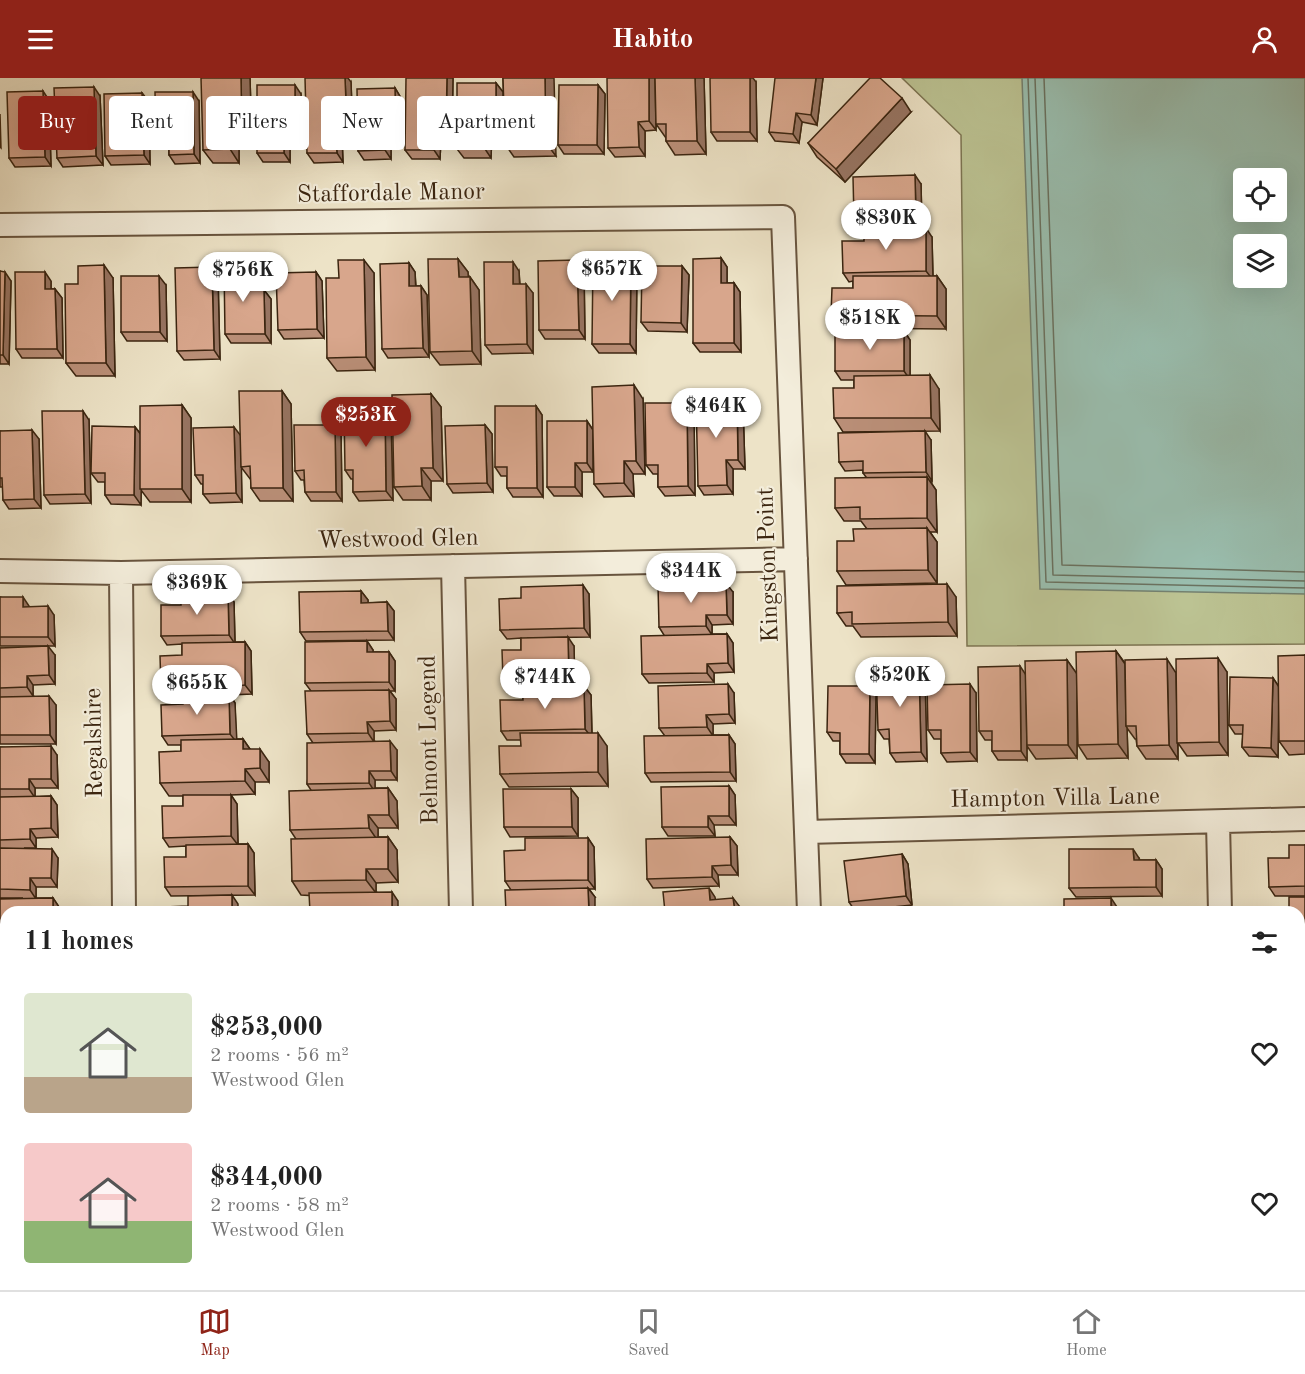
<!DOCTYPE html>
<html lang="en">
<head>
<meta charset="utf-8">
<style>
	body { margin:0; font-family:"Old Standard TT",serif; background:#f2f2f2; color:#222; height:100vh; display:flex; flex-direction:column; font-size:22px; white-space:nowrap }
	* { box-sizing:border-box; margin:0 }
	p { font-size:20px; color:#767676 }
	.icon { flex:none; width:33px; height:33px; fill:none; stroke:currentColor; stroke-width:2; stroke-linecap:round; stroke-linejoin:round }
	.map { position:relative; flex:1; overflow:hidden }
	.side { position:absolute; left:0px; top:828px; width:1305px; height:384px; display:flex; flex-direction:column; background:#fff; border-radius:18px 18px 0 0; box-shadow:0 6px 24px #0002 }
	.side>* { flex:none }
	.banner { position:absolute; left:18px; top:18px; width:600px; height:54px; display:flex; gap:12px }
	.tools { position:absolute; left:1233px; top:90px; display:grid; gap:12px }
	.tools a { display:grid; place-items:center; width:54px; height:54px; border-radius:6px; background:#fff; box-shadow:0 6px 24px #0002; font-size:30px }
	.price { position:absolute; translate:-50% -51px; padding:0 14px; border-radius:21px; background:#fff; color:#222; font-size:20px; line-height:39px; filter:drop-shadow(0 2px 3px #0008) }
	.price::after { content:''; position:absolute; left:50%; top:36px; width:18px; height:14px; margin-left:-9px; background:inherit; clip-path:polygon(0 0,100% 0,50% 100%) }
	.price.current { background:#8f2418; color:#fff }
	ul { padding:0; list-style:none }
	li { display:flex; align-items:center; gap:18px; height:150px; padding:0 24px }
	li span { display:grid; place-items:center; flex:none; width:168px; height:120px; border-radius:6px; color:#555 }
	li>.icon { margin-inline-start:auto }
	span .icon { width:72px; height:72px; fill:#fffc; stroke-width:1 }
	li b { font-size:26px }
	h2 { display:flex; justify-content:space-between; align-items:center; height:72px; padding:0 24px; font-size:26px }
	.pill { padding:0 21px; border-radius:6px; background:#fff; box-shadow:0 6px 24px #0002; font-size:21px; line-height:54px }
	.pill.current { background:#8f2418; color:#fff }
	header { display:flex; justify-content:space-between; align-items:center; height:78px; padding:0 24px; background:#8f2418; color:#fff; font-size:27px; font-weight:700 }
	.dock { display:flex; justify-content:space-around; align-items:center; height:84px; border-top:2px solid #e0e0e0; background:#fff; font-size:16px; color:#767676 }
	.dock a { display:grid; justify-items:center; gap:3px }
	.dock .current { color:#8f2418 }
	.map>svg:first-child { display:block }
	.green { fill:#bcc393; stroke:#7c7452; stroke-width:1.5; fill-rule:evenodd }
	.water { fill:#9abfb0; stroke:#748170; stroke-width:1.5; fill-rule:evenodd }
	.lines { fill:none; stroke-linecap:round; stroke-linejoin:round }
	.shore { stroke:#6a7260; stroke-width:1.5 }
	.street-casing { stroke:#68543e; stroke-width:26 }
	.street { stroke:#f3eddb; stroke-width:22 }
	.wall { fill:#ba8f78; stroke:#3b2510; stroke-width:1.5 }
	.shaded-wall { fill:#977462; stroke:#3b2510; stroke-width:1.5 }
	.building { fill:#d8a68c; stroke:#3b2510; stroke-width:1.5 }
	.labels { text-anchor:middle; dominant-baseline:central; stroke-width:4.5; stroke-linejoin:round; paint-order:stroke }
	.street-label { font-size:24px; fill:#3b2510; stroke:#f3eddb }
</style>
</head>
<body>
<header><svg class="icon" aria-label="menu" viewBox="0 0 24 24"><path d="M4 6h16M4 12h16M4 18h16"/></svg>Habito<svg class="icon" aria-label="person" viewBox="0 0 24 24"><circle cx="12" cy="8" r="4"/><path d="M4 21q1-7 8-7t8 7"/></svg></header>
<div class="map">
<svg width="1305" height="1212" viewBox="0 0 1305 1212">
	<rect width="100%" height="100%" fill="#ede3c7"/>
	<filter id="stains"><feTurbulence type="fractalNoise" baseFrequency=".00333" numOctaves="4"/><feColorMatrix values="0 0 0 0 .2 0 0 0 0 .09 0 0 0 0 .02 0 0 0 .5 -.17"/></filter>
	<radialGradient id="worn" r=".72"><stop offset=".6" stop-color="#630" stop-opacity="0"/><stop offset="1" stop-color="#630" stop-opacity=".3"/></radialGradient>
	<!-- green -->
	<path class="green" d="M902,0H1305V566L967,568L961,57ZM1244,100H1276V134H1244ZM1244,166H1276V200H1244Z
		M1305,956V1035L1299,1037V958Z
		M548,1206H779L761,1212H530Z"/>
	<!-- water -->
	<path class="water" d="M1022,0H1305V516L1040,511ZM1244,100H1276V134H1244ZM1244,166H1276V200H1244Z"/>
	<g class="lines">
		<!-- shore -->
		<path class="shore" d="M1028,0L1046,504L1305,510
			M1035,0L1053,497L1305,503
			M1044,0L1062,487L1305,494"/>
		<defs>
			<path id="street" d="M0,147L783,139L809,834
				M453,488L461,834
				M0,493L121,495L796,481
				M121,495L124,834
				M1218,744L1220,834
				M806,754L1305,741
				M127,1206L128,1212
				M907,1206L908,1212
				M1274,1206L1276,1212"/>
		</defs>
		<!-- street casing -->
		<use href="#street" class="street-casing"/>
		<!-- street -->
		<use href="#street" class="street"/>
	</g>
	<!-- wall -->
	<path class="wall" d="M250,0L252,67H239V85H213L203,72Z
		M453,0L452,62H441L440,81H412L405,72Z
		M503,0L556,78L514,79L505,66Z
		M655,0H704L706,76L675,77L666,63V60L656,46Z
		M655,0L656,52L645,53V78L615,79L608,70Z
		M823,0L817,47L802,44L799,65L775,63L769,54Z
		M351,4L353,58H342L343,84L314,85L307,75Z
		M756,4L757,63H717L711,54Z
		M496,5L503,14V56H492L491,80H464L457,71Z
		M598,7L605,16L604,76H564L558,67Z
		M395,10L401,20L403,65L391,66V81L364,82L358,73Z
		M142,15L149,24L150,86L111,87L105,78Z
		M301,16L302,58H290V84H263L257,75Z
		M100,18L103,87L63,89L57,80Z
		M49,22L51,88L15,89L9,80Z
		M199,23L200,85L175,86L169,77V71H162L156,62Z
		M911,34L845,104L817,79L808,65Z
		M921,106L922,148L860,150L854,141Z
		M932,159L933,198H937L946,211V251L841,250L831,237L853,210V203L849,204L843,195L864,163Z
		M721,180L727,189V205H734L740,214L741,274H700L693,265Z
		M458,181L468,194V199H470L479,212L481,286L440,287L430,274Z
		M577,182L584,191L585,261H545L539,252Z
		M631,182L637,191L636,275H599L592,266Z
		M409,185L415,194L416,208H421L427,217L429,279L388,280L382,271Z
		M682,188L689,197L687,254L648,253L641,244Z
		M0,193L11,203L9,286H0Z
		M519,193L520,206L533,215V275L492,276L485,267Z
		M316,194L322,203L324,260L284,261L278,252Z
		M374,195L375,292L337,293L327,280L339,200Z
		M218,198L220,281L184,282L177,273Z
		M259,198V212H264L271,221V265H231L225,256Z
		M113,200L115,298H76L66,285L78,206Z
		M51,203V211H55L62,220L63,280H22L16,271Z
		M166,207L167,263H127L121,254Z
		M904,253L910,262V298L939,311L940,353L843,354L834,340L854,310V302H841L835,293Z
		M282,313L291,326L293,423H260L251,410V402L241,389L242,424L210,425L203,416V406H201L195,397L240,357Z
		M431,316L441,329L443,403H431V422H403L394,409Z
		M737,319L743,328L745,391H733V416L704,417L698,408Z
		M643,321L645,396H633L634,418L604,419L594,406Z
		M687,325L694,334L695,417L665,418L658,409V396H653L646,387Z
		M182,327L191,340V424H150L141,412V427L111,426L105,417V404H98L91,395L135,349L140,355Z
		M536,328L542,337L543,419H513L507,410V398H501L495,389Z
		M385,330L391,339L393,422L359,423L353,414V401H351L345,392Z
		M89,342L91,425L50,426L44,417Z
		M587,343L593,352V394H582V418H554L547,409Z
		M485,347L492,356L493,414L453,415L447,406Z
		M0,353L39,361L41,430L9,431L3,422V409H0Z
		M341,356L342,423H311L305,414L304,402H301L295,393Z
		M931,362L932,403H930L936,412L937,454H930L937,464V505L846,507L837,493L854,463L867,451L861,443H844L835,430L866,399L863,395V392L845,393L839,384Z
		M361,513L368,522V525L387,524L394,533V562L306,563L300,554Z
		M733,514V546L712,547V556H727L733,565L734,594L714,595V604L649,605L642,596L664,557L659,549Z
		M228,515L234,524L235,564H245L251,573L252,616L230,617L235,625L236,661H243L250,671L269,684V704H255V716L231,717L237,726L238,766H248L254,775L255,817L171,818L165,809L186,779V768L169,769L163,760L183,728V718H169L160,705L181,673V667H168L162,658L183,626V618H167L161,609L182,577V566L167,567L161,558L181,527Z
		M589,516L590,559L527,560L574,568L575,609L584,608L591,617L592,655L607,668L608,708L509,709L500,696L521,668V662H507L501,653L523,622V611H509L503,602L521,572V560L507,561L500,552L521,520Z
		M0,519L54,537L55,568H0Z
		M956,519L957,558L861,559L853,548H846L837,535Z
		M367,563L373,572V574H389L395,583V613H390L396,621V652L374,653V663L397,672V702H375V710H388L397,723L398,750H378V759H388L397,772L398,804L376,805V814L398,823L301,817L292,803L296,761L290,752L311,712L307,706L313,665L307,656L311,613L305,605Z
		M0,570L55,577V606L33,607V618L56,627V666H0Z
		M1116,573L1125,585L1176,594H1227L1228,677L1187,678L1178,665V681H1146L1137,668L1136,661H1135L1127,650L1128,680L1087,681L1078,667L1077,633V680L1036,681L1027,668V682H998L992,673V662H985L979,653L1026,597L1067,582L1076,595Z
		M1305,577V676L1289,677L1279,663V622L1278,679L1249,678L1242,669L1243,656H1235L1229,647L1273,600L1279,609Z
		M925,598L927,683L896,684L890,675L889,661H884L878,652Z
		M734,615L735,645L713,646V657H729L735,666L736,703L651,704L645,695L665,658L659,650Z
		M976,615L977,683L947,684L941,675V661H934L928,652Z
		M876,617L875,685H846L840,676V663H833L827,654Z
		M0,669L57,677L58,710H35V719L51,718L57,727L58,759L36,760V770H24L58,780L57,809H36V820H53L59,829V834H6V870L0,871V821L23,820H0Z
		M729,708L735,717L736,747H714L715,758H668L662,749Z
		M571,711L578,720V758L510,759L504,749Z
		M730,759L737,768L738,797H718L719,808L653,810L647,801Z
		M588,760L594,769L595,811H589L595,819L511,812L505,803L525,772Z
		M1305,767V818H1275L1269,809L1289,780Z
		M902,776L908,786L912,827L855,833L849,824Z
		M1139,780L1140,782H1156L1162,791V818L1076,819L1069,810Z
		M1305,819V871H1299V834Z
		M6,871V918H0V872Z
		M0,922H6V1022H0Z
		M6,1022V1122H0V1023Z
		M0,1125H6V1172H0Z
		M6,1206H62V1212H0Z
		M280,1206L281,1212H207Z
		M426,1206L428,1212H338Z
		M1118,1206H1152L1122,1212Z"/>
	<!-- shaded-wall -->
	<path class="shaded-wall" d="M241,0H250L252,67L242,53Z
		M345,0H348L351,4L353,58L347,48Z
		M447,0H453L452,62L446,53Z
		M545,0H554L556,78L546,65Z
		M649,0H655L656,52L649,43Z
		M695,0H704L706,76L697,63Z
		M750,0H753L756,4L757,63L750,54Z
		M816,0H823L817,47L811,37Z
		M496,5L503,14V56L496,47Z
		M295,7L301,16L302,58L295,49Z
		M598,7L605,16L604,76L597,67Z
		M94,9L100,18L103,87L96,78Z
		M395,10L401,20L403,65L396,56Z
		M43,13L49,22L51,88L45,79Z
		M193,14L199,23L200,85L194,76Z
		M142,15L149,24L150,86L144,77Z
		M902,20L911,34L845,104L836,91Z
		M796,35L802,44L799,65L793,56Z
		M0,36L1,70L0,69Z
		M638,44L645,53V78L639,69Z
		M485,47L492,56L491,80L485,71Z
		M284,49L290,58V84L284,75Z
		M335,49L342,58L343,84L337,75Z
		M230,53L239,67V85L230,71Z
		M434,53L441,62L440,81L434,72Z
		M385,57L391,66V81L385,72Z
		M915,97L921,106L922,148L916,139Z
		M926,150L932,159L933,202L926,193Z
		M721,180L727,189V214L721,205Z
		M458,181L468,194L469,212L459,199Z
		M364,182L374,195L375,292L366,279Z
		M577,182L584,191L585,261L579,252Z
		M631,182L637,191L636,275L630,266Z
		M513,184L519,193L520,215L513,206Z
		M409,185L415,194L416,217L409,208Z
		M104,187L113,200L115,298L106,285Z
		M682,188L689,197L687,254L681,245Z
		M212,189L218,198L220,281L214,272Z
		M253,189L259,198V221L253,212Z
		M5,194L11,203L9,286L3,277Z
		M45,194L51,203V220L45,211Z
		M316,194L322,203L324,260L317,251Z
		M159,198L166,207L167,263L160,254Z
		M937,198L946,211V251L937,238Z
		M470,199L479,212L481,286L472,273Z
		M734,205L740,214L741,274L734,265Z
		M526,206L533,215V275L527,266Z
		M421,208L427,217L429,279L423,270Z
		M55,211L62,220L63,280L57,271Z
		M264,212L271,221V265L265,256Z
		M904,253L910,262V302L904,293Z
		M930,297L939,311L940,353L931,340Z
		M634,307L643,321L645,396L636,383Z
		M282,313L291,326L293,423L283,410Z
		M431,316L441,329L443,403L433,390Z
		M737,319L743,328L745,391L738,382Z
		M687,325L694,334L695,417L688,408Z
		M182,327L191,340V424L182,411Z
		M536,328L542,337L543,419L537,410Z
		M385,330L391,339L393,422L386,413Z
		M83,333L89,342L91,425L85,416Z
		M587,343L593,352V394L587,385Z
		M335,347L341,356L342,423L336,414Z
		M485,347L492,356L493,414L487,405Z
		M135,349L142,358L141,427L134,417Z
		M234,349L241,358L242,424L236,415Z
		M32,352L39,361L41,430L34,421Z
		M925,353L931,362L932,403L926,394Z
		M726,382L733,391V416L727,407Z
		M624,383L633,396L634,418L624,405Z
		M575,385L582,394V418L575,409Z
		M421,390L431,403V422L422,408Z
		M927,399L936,412L937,454L927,440Z
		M927,450L937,464V505L928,492Z
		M726,505L733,514V546L727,537Z
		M947,506L956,519L957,558L948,544Z
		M583,507L589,516L590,559L584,550Z
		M361,513L368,522V534L361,525Z
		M228,515L234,524L235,566L229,557Z
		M23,519L29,528V538L23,529Z
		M387,524L394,533V562L388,553Z
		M48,528L54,537L55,568L48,559Z
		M706,537L712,547V557L706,548Z
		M727,556L733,565L734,594L728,585Z
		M568,559L574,568L575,610L569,601Z
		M367,563L373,572V583L367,574Z
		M245,564L251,573L252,616L245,607Z
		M48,568L55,577V606L49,597Z
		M1116,573L1125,586L1126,648L1127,650L1128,680L1118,666Z
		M389,574L395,583V613L389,604Z
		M1218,580L1227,594L1228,677L1219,664Z
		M1167,581L1176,595L1178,681L1169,667Z
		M1067,582L1077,596V680L1068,667Z
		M707,586L714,595V604L707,595Z
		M1020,588L1026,597L1027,682L1021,673Z
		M919,589L925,598L927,683L921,674Z
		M27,598L33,607V618L27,609Z
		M1273,600L1279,609L1278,679L1271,670Z
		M728,606L734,615L735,645L729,636Z
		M970,606L976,615L977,683L970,674Z
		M584,608L591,617L592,660L585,651Z
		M870,608L876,617L875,685L869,676Z
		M389,612L396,621V652L390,643Z
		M229,616L235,625L237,665L230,656Z
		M49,618L56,627V666L50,657Z
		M706,637L713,646V658L707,649Z
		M367,644L374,653V664L368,655Z
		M598,655L607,668L608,708L598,694Z
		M729,657L735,666L736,703L730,694Z
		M243,661L252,674L243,671Z
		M390,663L397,672V702L391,693Z
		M51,668L57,677L58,710L51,701Z
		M260,671L269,684V704L260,690Z
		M245,691L255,704V716L245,703Z
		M369,693L375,702V714L369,705Z
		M29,701L35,710V720L29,711Z
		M729,708L735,717L736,747L729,738Z
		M388,710L397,723L398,750L389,737Z
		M571,711L578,720V758L572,749Z
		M231,717L237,726L238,767L231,758Z
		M51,718L57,727L58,759L51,750Z
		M368,737L378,750V763L369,750Z
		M708,738L714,747L715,758L708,749Z
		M30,751L36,760V770L30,761Z
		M388,759L397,772L398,804L388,791Z
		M730,759L737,768L738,797L731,787Z
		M588,760L594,769L595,811L588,802Z
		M248,766L254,775L255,817L248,808Z
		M52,771L58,780L57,809L51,800Z
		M1133,771L1139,780L1140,791L1134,782Z
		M902,776L908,786L912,827L906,818Z
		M1156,782L1162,791V818L1156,809Z
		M712,788L718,797L719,808L712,799Z
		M366,791L376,805V815L366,802Z
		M30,800L36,809V821L30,812Z
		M588,810L595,819V834H589Z
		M709,810L715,819L717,831L710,822Z
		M392,814L398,823V834H392Z
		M232,817L238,826V834H232Z
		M53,820L59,829V834H53Z
		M733,820L740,829V834H735Z
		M1111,820L1117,829V834H1112Z
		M34,1206H35L39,1212H35Z
		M57,1206H62V1212H61Z
		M274,1206H280L281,1212H276Z
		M422,1206H426L428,1212H426Z
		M839,1206H843L844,1212H841Z
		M1016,1206H1021L1022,1212H1017Z
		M1207,1206H1211L1213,1212H1209Z"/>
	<!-- building -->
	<path class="building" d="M201,0H241L242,53H230V71L203,72Z
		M305,0H345L347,48L335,49L337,75H307Z
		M406,0H447L446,53H434V72H405Z
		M503,0H545L546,65L505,66Z
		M607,0H649V43L638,44L639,69L608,70Z
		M655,0H695L697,63H666V46H656Z
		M710,0H750V54H711Z
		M775,0H816L811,37L796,35L793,56L769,54Z
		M870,0H880L902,20L836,91L808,65Z
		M457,5H496V47H485V71H457Z
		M257,7H295V49H284V75H257Z
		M559,7H598L597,67H558Z
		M94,9L96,78L57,80L54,10Z
		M395,10L396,56L385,57V72L358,73L357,11Z
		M43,13L45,79L9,80L7,14Z
		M155,14H193L194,76L169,77V62H156Z
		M142,15L144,77L105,78L104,16Z
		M915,97L916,139L854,141L853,99Z
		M926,150V193L843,195L842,163H864V151Z
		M721,180V205H734V265H693V181Z
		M428,181H458L459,199H470L472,273L430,274Z
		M338,182H364L366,279L327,280L326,200H339Z
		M577,182L579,252H539L538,183Z
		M593,182H631L630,266H592Z
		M484,184H513V206H526L527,266L485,267Z
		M409,185V208H421L423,270L382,271L380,186Z
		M104,187L106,285H66L65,206H78V188Z
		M642,188H682L681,245L641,244Z
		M212,189L214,272L177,273L175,190Z
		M224,189H253V212H264L265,256H225Z
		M0,193L5,194L3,277H0Z
		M15,194H45V211H55L57,271H16Z
		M316,194L317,251L278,252L276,195Z
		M121,198H159L160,254H121Z
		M853,198H937V238L831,237L832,210H853Z
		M904,253V293H835V254Z
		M930,297L931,340H834L833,310H854V298Z
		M634,307L636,383H624V405L594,406L592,309Z
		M239,313H282L283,410H251L250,388L241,389Z
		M431,316L433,390H421L422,408L394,409L392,317Z
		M737,319L738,382H726L727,407L698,408L696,320Z
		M645,325H687L688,408L658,409V387H646Z
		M182,327V411H140V328Z
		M495,328H536L537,410H507V389H495Z
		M385,330L386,413L353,414V392H345L344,331Z
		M42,333H83L85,416L44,417Z
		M547,343H587V385H575V409H547Z
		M294,347H335L336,414H305L304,392L295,393Z
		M485,347L487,405L447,406L445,348Z
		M92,348L135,349L134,417H105V395H91Z
		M234,349L236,415L203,416V397H195L193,350Z
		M32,352L34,421L3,422L2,400H0V353Z
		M925,353L926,394L863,395V383L839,384L838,355Z
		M927,399V440L860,441V429L835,430V400Z
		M927,450L928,492L837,493V463H854L853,451Z
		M726,505L727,537H706V548L659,549L658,507Z
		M947,506L948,544L852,546V534L837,535V508Z
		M583,507L584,550L500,552L499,521L521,520V509Z
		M361,513V525L387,524L388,553L300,554L299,514Z
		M228,515L229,557L161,558V527H181V516Z
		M0,519H23V529L48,528V559H0Z
		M727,556L728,585L707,586V595L642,596L641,558Z
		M568,559L569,601L503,602L502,572H521V560Z
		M367,563V574H389V604L305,605V564Z
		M245,564V607L161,609L160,578L182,577V565Z
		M48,568L49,597L27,598V609L0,610V570Z
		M1116,573L1118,666L1078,667L1076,574Z
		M1305,577V663H1279L1278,578Z
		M1218,580L1219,664L1177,665L1176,581Z
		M1167,581L1169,667L1137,668L1136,648H1126L1125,582Z
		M1067,582L1068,667H1027L1025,583Z
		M1020,588L1021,673H992V653H979L978,589Z
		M919,589L921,674L890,675L889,651L878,652L876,590Z
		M1230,599L1273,600L1271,670L1242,669L1243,647H1229Z
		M728,606L729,636L706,637L707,649L659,650L658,608Z
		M970,606V674L941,675V652H928L927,607Z
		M584,608L585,651L501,653L500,622H523V610Z
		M828,608H870L869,676H840V655L827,654Z
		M389,612L390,643L367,644L368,655L307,656L305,613Z
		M229,616L230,656L162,658L161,627L183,626V617Z
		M49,618L50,657H0V619Z
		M520,655H598V694L500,696L499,668H521Z
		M729,657L730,694L645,695L644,658Z
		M243,661V671H260V690L245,691V703L160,705L159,674L181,673V662Z
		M390,663L391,693H369V705L307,706V665Z
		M51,668V701H29V711H0V669Z
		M729,708V738H708V749H662L661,709Z
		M388,710L389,737H368L369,750L290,752L289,713Z
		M503,711H571L572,749H504Z
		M183,717H231V758L163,760L162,728H183Z
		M51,718V750L30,751V761L0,762V719Z
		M388,759V791H366V802L292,803L291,761Z
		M730,759L731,787L712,788V799L647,801L646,761Z
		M525,760H588V802L505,803L504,773L525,772Z
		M248,766V808L165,809L164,779H186V767Z
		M1289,767H1305V808L1269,809L1268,780H1289Z
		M0,770L52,771L51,800H30V812L0,811Z
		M1069,771H1133L1134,782H1156V809L1069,810Z
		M902,776L906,818L849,824L844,783Z
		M588,810L589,834H506L505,812Z
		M709,810L710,822L733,820L735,834H665L663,814Z
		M392,814V834H310L309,815Z
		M232,817V834H165V829L188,828V818Z
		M1289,819H1305V857H1299V834H1289Z
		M53,820V834H6V861H0V821Z
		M1111,820V833H1134V834H1064V821Z
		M920,829L921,834H863Z
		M6,871V909H0V872Z
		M1303,891H1305V907Z
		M0,922H6V963H0Z
		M0,971H6V1013H0Z
		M6,1022V1063H0V1023Z
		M0,1071L6,1072V1113H0Z
		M0,1125H6V1163H0Z
		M0,1177H6V1206H34L35,1212H0Z
		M207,1206H274L275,1211L207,1212Z
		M336,1206H422V1207L402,1212H338Z
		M805,1206H839L841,1212H784Z
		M959,1206H1016L1017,1212H960Z
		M1170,1206H1207L1209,1212H1143Z"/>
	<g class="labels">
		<!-- street labels -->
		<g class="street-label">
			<text transform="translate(391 116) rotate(-1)">Staffordale Manor</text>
			<text transform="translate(398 462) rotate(-1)">Westwood Glen</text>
			<text transform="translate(769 487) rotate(-92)">Kingston Point</text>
			<text transform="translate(430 662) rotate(-91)">Belmont Legend</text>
			<text transform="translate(95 665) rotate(-91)">Regalshire</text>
			<text transform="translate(1055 721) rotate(-1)">Hampton Villa Lane</text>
		</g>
	</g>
	<rect width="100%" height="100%" filter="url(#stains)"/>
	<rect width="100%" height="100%" fill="url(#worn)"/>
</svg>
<div class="tools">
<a><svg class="icon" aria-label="locate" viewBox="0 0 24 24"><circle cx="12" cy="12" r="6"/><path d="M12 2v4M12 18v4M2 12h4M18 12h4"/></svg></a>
<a><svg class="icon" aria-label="layers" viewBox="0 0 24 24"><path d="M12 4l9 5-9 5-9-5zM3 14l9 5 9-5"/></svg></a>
</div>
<b class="price" style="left:886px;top:173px">$830K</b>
<b class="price" style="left:612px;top:224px">$657K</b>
<b class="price" style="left:243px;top:225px">$756K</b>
<b class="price" style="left:870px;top:273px">$518K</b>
<b class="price" style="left:716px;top:361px">$464K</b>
<b class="price current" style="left:366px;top:370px">$253K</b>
<b class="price" style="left:691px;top:526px">$344K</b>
<b class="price" style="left:197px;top:538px">$369K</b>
<b class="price" style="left:900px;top:630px">$520K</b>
<b class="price" style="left:545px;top:632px">$744K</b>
<b class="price" style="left:197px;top:638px">$655K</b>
<div class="banner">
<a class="pill current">Buy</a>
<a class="pill">Rent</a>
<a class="pill">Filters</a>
<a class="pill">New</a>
<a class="pill">Apartment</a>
</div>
<section class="side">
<h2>11 homes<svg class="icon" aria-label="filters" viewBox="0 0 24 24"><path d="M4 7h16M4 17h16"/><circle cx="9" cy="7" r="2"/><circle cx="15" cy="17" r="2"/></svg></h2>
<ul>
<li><span style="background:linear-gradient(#dfe7d0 70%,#b9a48a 0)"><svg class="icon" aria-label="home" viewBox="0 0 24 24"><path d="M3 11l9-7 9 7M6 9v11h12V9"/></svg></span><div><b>$253,000</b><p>2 rooms · 56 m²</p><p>Westwood Glen</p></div><svg class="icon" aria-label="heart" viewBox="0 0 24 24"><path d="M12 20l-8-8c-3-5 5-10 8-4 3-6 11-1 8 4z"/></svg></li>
<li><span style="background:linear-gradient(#f6c9c9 65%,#8fb573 0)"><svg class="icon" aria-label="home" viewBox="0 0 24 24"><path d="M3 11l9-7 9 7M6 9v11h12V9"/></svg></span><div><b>$344,000</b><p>2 rooms · 58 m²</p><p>Westwood Glen</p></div><svg class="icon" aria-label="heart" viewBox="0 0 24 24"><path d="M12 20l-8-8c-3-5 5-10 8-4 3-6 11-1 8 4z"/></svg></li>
</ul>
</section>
</div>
<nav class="dock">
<a class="current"><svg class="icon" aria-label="map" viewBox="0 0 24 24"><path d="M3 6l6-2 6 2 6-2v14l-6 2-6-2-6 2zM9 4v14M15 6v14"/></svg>Map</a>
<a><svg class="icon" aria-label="saved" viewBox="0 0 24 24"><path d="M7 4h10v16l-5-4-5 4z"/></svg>Saved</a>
<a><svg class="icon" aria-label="home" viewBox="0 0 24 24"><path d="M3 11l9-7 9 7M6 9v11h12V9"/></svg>Home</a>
</nav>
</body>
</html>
